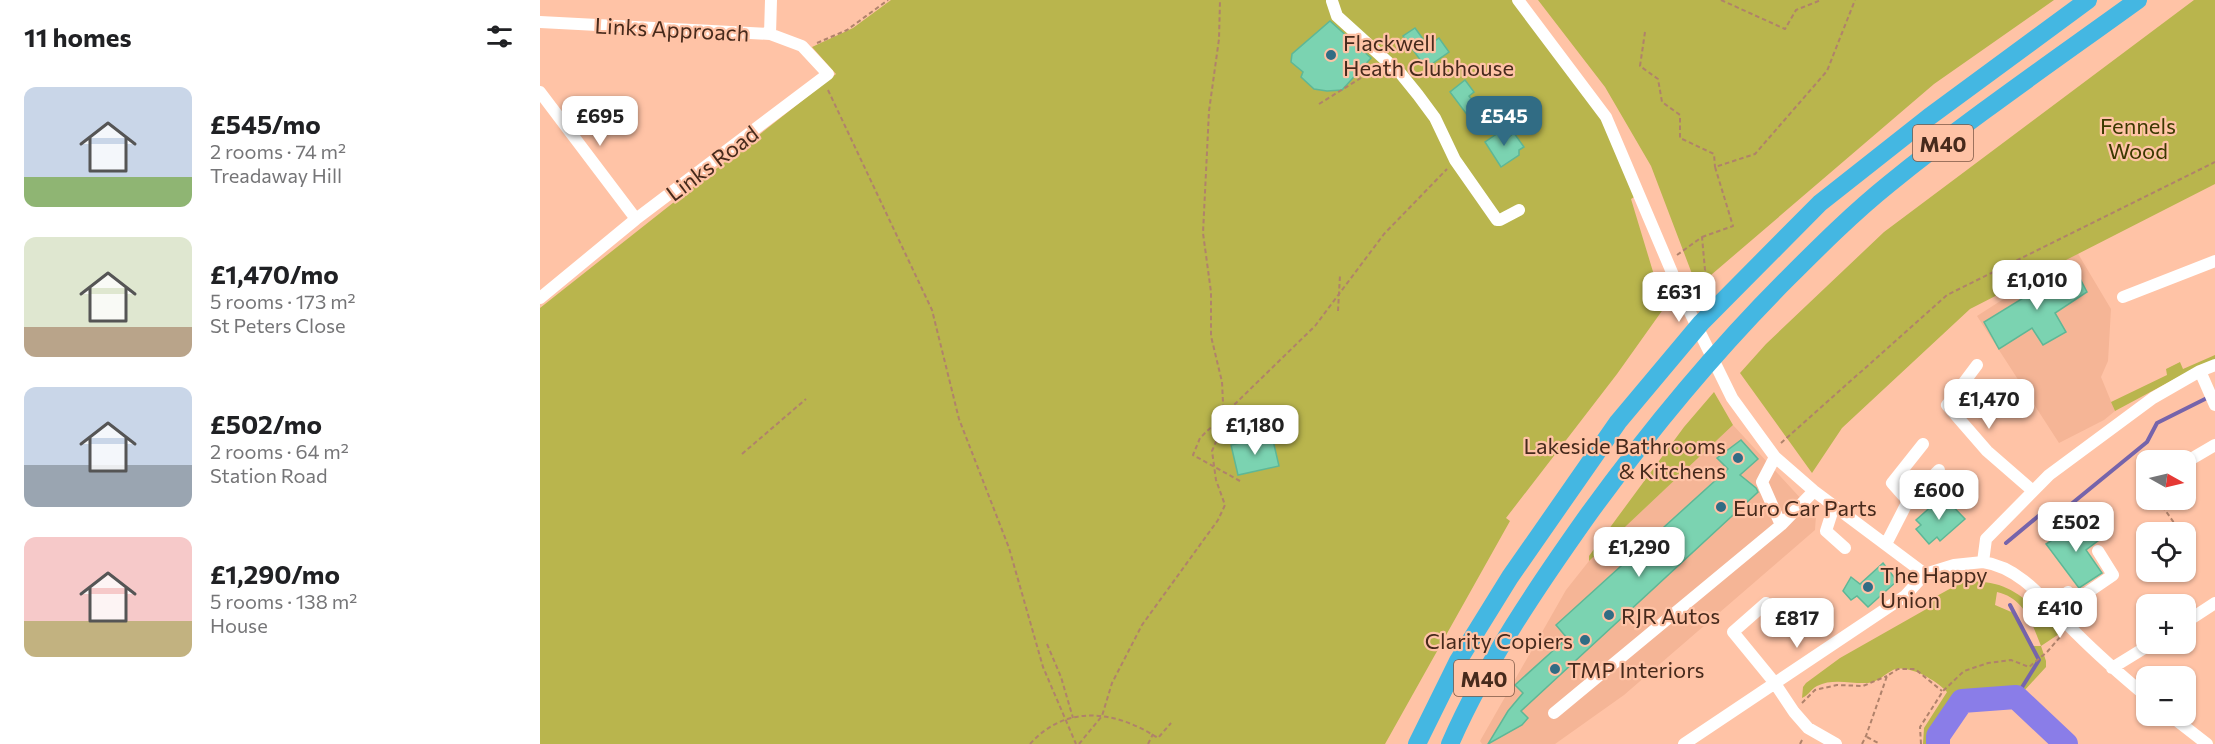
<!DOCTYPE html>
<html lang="en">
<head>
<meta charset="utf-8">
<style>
	body { margin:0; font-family:Commissioner,sans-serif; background:#f2f2f2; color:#202124; height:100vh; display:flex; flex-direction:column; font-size:22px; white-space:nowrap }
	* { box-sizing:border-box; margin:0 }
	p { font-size:20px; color:#757577 }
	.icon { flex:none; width:33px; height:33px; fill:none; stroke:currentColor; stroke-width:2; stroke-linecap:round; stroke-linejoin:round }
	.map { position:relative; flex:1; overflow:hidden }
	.panel { display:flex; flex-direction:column; background:#fff; width:540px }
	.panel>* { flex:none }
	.needle { width:39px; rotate:98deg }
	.fabs { position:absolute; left:1596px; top:450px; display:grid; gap:12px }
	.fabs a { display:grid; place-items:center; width:60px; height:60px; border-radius:12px; background:#fff; box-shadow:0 2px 4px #0004; font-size:30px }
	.price { position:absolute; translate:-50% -51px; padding:0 14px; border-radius:12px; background:#fff; color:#222; font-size:20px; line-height:39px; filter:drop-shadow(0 2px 3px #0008) }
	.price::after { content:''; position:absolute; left:50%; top:36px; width:18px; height:14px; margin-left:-9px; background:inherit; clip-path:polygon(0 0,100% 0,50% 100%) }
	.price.selected { background:#316c84; color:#fff }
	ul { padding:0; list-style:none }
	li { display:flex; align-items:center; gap:18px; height:150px; padding:0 24px }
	li span { display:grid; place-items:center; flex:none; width:168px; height:120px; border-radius:12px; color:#555 }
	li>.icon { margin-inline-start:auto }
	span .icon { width:72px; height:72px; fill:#fffc; stroke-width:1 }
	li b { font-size:26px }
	h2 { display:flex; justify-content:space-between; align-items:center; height:72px; padding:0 24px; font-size:26px }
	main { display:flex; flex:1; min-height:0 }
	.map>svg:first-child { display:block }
	.built { fill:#f5b596 }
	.green { fill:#b9b54d; fill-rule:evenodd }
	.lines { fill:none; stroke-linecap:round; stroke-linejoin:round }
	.stream { stroke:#7664ab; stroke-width:4 }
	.river { stroke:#8a7de8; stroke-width:24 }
	.building { fill:#7bd3b1; stroke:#5eb796; stroke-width:1.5 }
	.path { stroke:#b0826b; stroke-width:2; stroke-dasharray:4.5 3; stroke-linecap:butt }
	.minor { stroke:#fff; stroke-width:12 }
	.highway { stroke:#44b7e2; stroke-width:18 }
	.poi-dot { fill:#316c84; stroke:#ffc3a6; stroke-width:2 }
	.labels { text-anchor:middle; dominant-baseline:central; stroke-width:4.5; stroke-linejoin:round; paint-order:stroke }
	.shield { fill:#ffc3a6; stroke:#7e5845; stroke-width:1.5 }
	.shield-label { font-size:21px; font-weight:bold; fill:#472a1c }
	.street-label { font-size:22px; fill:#472a1c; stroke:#ffc3a6 }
	.poi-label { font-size:22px; fill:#472a1c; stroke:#ffc3a6; text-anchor:start }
	.park-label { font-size:22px; fill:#3c3900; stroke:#ffc3a6 }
</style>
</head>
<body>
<main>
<section class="panel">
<h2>11 homes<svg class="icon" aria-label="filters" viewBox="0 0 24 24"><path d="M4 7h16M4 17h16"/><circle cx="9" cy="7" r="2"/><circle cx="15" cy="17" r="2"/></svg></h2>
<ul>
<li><span style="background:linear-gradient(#c9d6e8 75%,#8fb573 0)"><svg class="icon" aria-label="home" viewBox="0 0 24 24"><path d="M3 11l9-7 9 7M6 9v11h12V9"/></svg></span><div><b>£545/mo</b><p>2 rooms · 74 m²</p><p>Treadaway Hill</p></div></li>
<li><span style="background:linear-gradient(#dfe7d0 75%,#b9a48a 0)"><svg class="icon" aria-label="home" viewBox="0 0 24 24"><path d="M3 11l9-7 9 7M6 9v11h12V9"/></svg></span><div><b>£1,470/mo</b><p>5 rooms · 173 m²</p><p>St Peters Close</p></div></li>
<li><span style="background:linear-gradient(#c9d6e8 65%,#9aa5b1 0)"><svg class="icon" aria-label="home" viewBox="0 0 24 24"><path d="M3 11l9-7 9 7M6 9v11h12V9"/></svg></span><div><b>£502/mo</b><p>2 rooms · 64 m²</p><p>Station Road</p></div></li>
<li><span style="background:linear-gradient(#f6c9c9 70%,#c2b280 0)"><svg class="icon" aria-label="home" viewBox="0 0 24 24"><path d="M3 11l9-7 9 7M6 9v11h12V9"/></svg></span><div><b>£1,290/mo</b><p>5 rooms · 138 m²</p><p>House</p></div></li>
</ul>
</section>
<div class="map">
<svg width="1675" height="744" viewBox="0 0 1675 744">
	<rect width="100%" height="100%" fill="#ffc3a6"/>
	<!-- built -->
	<path class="built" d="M1537,252L1571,309L1568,361L1561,377L1575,411L1564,420L1519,443L1437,316Z
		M1193,425L1276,515L1275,530L1084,695L1015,744H942L940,741L1026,590L1049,561Z"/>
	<!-- green -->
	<path class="green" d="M351,0H975L1057,108L1096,196L1091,199L1124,308L1077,374L966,518L970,521L845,744H0V308L296,74L272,47L313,28Z
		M998,0H1514L1394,84L1157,287L1111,166L1065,87Z
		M1654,0H1675V184L1430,309L1302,428L1272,473L1200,373L1226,344L1344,232Z
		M1675,355V360L1657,367L1575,411L1571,402L1627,375L1626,369L1640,362L1643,369Z
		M1174,392L1193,425L1049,561V556L1144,427Z
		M1424,581C1460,581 1474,588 1500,613C1507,619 1515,626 1519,634L1501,646L1506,661V667L1483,692C1477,694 1471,692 1465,693C1430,697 1409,710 1398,744H1383L1384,728L1407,692C1398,681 1367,663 1353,670C1345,674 1338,682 1328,683C1311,684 1293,678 1277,686C1271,689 1269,695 1262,698L1263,687L1266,683L1300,658L1390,607L1395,597ZM1457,592C1484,598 1492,623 1501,646H1491L1476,614L1455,605Z"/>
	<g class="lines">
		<!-- stream -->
		<path class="stream" d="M1466,543L1508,508L1530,505L1607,442L1617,423L1669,397
			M1470,605L1499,660L1476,697"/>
		<!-- river -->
		<path class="river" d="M1398,744V736L1422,701L1476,697L1526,744"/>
	</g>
	<!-- building -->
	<path class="building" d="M790,21L831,58L802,90L787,91L774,89L761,77L763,72L751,62L752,54Z
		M875,28L888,46L899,38L909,52L886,68L863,36Z
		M925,80L934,92L929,96L945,116L934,124L910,92Z
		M964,129L969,137L974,133L984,147L979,150V155L961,167L945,142Z
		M1534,267L1547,292L1515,313L1526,332L1503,345L1492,328L1459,349L1444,322Z
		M732,436L739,466L698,475L691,445Z
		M1201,440L1218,459L1200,475L1216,488L1218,492L981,711L988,718L982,725L948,744L968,711L983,693L975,685L1027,638L1016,625L1188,469L1177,458Z
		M1403,496L1425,519L1400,541L1397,537L1389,544L1376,529L1381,525L1376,520Z
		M1543,520L1559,540L1546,550L1562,573L1539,588L1506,544Z
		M1343,563L1357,581L1328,607L1317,596L1311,600L1303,591L1311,577L1320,584Z"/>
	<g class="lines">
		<!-- path -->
		<path class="path" d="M1181,0L1245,29L1256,10L1281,0
			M1105,32L1100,66L1118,79L1122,102L1140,115V138L1174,154L1175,167
			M277,43L307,30L348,0
			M288,90L392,310L419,419L469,548L503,667L536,744
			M779,104L837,68
			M1162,237L1193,226L1175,167L1215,154L1287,71L1315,0
			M1137,255L1162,237L1165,270L1151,286
			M798,311L800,275
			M1241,443L1407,295L1675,162
			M202,454L266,399
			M700,481L653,455L660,438L775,326L844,234L907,169
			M1618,500L1637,527
			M507,644L521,677L533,718
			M1262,703L1275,690L1297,685L1323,686L1347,676
			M1327,737L1340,744
			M490,744C527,703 576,711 618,738L631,723
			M539,744L562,716L572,683L602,625L678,520L685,505L676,480L672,451L684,423L682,382L671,336V292L663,233L669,111L679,39L680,0
			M608,744L613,734
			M1260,744L1263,738
			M1322,744L1326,736L1347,676L1358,669H1375L1402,691
			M1381,744L1380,727L1403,691L1424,671L1448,663L1471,660L1489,667L1507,652L1521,636"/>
		<!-- minor -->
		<path class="minor" d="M978,0L1066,117L1142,296L1192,398L1235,457L1274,491L1385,574
			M792,1L797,16L861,74L878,95L895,118L915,160L957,220H960L979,210
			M0,22L230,34L231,0
			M0,92L96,219
			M1583,297L1675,261
			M0,298L96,219L288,74L262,46L230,34
			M1437,365L1407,405L1447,451L1493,491
			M1660,371L1675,405
			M1646,462L1675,445
			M1368,501L1352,483L1383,444
			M1294,506L1286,531L1305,548
			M1241,525L1274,491
			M1346,544L1368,501L1399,470
			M1443,562C1484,568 1508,606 1537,634C1559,656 1582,676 1606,696
			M1506,601H1518L1528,592L1535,601L1573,575L1558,551
			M1226,603L1193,632L1234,682L1254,712L1268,728L1296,744
			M1646,622L1675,603
			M1572,668L1611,644
			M1014,713L1241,525L1222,482L1235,457
			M1631,716L1667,744
			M1144,744L1365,596L1385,574L1414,565L1443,562L1446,539L1509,475L1613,398L1660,371L1675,365"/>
		<!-- highway -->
		<path class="highway" d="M877,744L918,661L970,577L1078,422L1161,323L1280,203L1389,117L1548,0
			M910,744C946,662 997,587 1048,515C1109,431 1174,352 1247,279C1280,246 1313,213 1349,184C1429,119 1515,60 1598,0"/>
	</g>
	<!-- markers -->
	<g class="poi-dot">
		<circle cx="791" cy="55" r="6"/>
		<circle cx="1198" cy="458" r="6"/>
		<circle cx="1181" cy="507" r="6"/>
		<circle cx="1328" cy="587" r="6"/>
		<circle cx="1069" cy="615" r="6"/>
		<circle cx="1045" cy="640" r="6"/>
		<circle cx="1015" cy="669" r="6"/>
	</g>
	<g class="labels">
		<!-- shield labels -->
		<g class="shield">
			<rect x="1373" y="125" width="60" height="36" rx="4.5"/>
			<rect x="914" y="660" width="60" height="36" rx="4.5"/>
		</g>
		<g class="shield-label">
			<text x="1403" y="143">M40</text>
			<text x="944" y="678">M40</text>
		</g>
		<!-- street labels -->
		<g class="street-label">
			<text transform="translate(132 29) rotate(3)">Links Approach</text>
			<text transform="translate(172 163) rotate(-37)">Links Road</text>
		</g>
		<!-- poi labels -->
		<g class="poi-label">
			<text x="803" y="42">Flackwell<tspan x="803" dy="25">Heath Clubhouse</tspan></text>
			<text x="1186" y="445" text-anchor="end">Lakeside Bathrooms<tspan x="1186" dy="25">&amp; Kitchens</tspan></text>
			<text x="1193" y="507">Euro Car Parts</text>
			<text x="1340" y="574">The Happy<tspan x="1340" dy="25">Union</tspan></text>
			<text x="1081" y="615">RJR Autos</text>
			<text x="1033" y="640" text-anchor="end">Clarity Copiers</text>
			<text x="1027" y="669">TMP Interiors</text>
		</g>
		<!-- park labels -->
		<g class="park-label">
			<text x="1598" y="125">Fennels<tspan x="1598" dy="25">Wood</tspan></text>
		</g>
	</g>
</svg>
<div class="fabs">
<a><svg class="needle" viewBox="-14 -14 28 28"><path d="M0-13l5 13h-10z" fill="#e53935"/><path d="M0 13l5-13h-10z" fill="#757577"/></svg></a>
<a><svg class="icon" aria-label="locate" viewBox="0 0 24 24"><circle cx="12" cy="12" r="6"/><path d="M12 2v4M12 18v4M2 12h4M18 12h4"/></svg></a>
<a>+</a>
<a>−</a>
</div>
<b class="price" style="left:60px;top:147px">£695</b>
<b class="price selected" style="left:964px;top:147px">£545</b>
<b class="price" style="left:1497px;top:311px">£1,010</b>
<b class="price" style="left:1139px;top:323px">£631</b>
<b class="price" style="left:1449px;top:430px">£1,470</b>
<b class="price" style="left:715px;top:456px">£1,180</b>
<b class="price" style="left:1399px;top:521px">£600</b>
<b class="price" style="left:1536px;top:553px">£502</b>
<b class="price" style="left:1099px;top:578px">£1,290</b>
<b class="price" style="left:1520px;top:639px">£410</b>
<b class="price" style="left:1257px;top:649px">£817</b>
</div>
</main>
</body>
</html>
